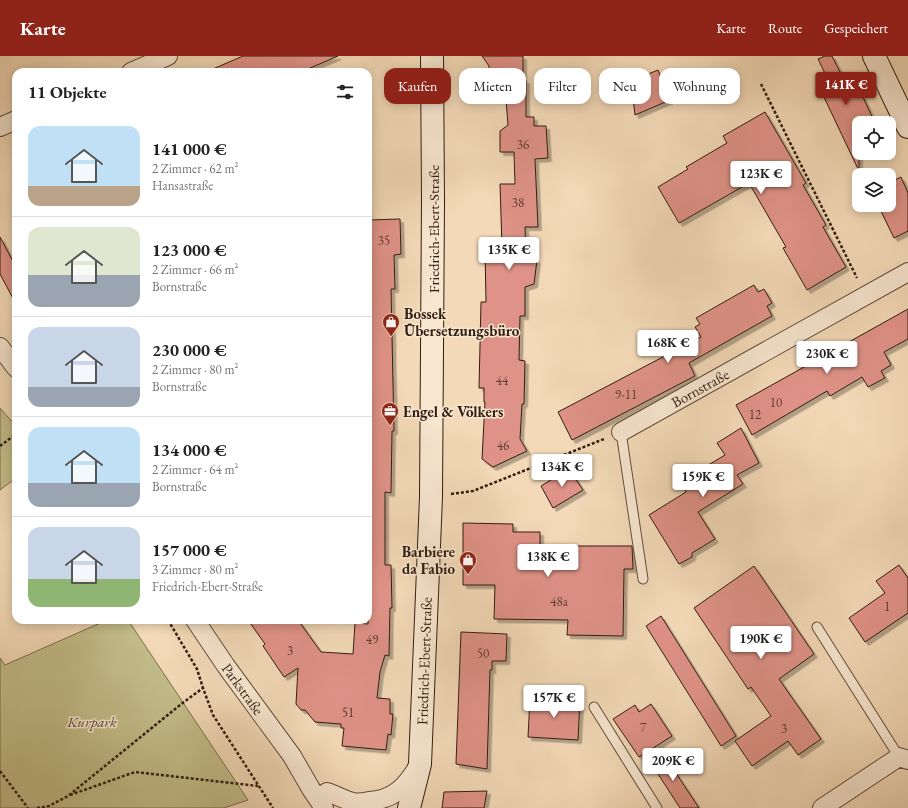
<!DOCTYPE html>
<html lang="de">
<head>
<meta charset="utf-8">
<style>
	body { margin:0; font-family:"EB Garamond",serif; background:#f6f6f6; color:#202124; height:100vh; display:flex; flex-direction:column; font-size:15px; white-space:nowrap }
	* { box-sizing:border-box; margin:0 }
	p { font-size:13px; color:#757577 }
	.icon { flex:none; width:22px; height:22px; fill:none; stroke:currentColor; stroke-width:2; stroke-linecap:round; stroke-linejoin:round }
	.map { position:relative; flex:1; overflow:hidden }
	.details { position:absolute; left:12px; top:12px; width:360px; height:556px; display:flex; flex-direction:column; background:#fff; border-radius:12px; box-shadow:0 2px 10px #0003 }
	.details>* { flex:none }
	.guide { position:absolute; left:384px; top:12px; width:380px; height:36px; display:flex; gap:8px }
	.fabs { position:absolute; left:852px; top:60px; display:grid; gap:8px }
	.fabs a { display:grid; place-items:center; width:44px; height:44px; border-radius:8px; background:#fff; box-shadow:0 2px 10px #0003; font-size:20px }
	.price { position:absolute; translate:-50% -34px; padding:0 9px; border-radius:4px; background:#fff; color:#222; font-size:13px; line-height:26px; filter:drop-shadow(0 1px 2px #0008) }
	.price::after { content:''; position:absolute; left:50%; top:24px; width:12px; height:9px; margin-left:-6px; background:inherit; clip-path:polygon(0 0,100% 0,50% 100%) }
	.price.current { background:#8f2418; color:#fff }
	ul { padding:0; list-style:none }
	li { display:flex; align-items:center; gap:12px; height:100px; padding:0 16px }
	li+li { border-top:1px solid #e0e0e0 }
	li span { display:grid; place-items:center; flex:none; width:112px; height:80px; border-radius:12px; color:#555 }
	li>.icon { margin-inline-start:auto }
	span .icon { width:48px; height:48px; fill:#fffc; stroke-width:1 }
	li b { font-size:17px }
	h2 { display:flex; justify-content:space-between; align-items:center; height:48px; padding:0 16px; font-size:17px }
	.chip { padding:0 14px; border-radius:12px; background:#fff; box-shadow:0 2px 10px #0003; font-size:14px; line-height:36px }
	.chip.current { background:#8f2418; color:#fff }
	header { display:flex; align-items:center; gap:24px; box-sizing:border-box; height:56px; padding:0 20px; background:#8f2418; color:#fff }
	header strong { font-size:19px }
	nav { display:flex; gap:22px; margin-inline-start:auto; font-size:14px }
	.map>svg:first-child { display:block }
	.green { fill:#c2bd89; stroke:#7a6d4d }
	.building { fill:#df9287; stroke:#321d11; filter:url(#shadow) }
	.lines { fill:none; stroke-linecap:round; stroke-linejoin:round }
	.service-casing { stroke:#624c3a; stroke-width:11 }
	.minor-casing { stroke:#624c3a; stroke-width:20 }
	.secondary-casing { stroke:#321d11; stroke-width:24 }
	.path { stroke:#321d11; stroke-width:2.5; stroke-dasharray:3 2; stroke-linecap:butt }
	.service { stroke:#f7e6d0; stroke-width:9 }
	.minor { stroke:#f7e6d0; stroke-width:18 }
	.secondary { stroke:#f7e6d0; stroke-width:22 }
	.labels { text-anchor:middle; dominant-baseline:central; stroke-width:3; stroke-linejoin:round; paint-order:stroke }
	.number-label { font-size:13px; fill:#5d3a2e }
	.street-label { font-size:15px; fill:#321d11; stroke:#f7e6d0 }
	.poi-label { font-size:15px; font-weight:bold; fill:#321d11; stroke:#f7e6d0; text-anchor:start }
	.park-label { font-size:15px; font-style:italic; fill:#5d4d35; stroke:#f7e6d0 }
</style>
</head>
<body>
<header>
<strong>Karte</strong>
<nav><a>Karte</a><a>Route</a><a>Gespeichert</a></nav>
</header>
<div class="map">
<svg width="908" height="752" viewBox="0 0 908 752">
	<defs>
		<filter id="shadow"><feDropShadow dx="3.5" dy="3.5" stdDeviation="0" flood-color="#0004"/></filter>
	</defs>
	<rect width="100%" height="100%" fill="#f3d9b7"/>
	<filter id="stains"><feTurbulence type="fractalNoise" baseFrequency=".005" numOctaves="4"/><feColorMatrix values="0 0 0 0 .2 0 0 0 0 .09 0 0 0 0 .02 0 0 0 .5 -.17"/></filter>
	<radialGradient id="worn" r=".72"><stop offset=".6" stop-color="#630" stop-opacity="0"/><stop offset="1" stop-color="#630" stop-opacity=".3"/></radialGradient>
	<!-- green -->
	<path class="green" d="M0,352L16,370V422L0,434Z
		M107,564H128L248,744L224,752H0V602L5,609Z"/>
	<!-- building -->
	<path class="building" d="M243,0H338L301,16H206Z
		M482,0H523V24H526V61H534V70H546L548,102L535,103L538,171H525L526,204H537L534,228L525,231V260H520L519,304L525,305L524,348H522L520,383L527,395L493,411L482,403L485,346H484V332H479L481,246H486L485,192H502L500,128H515L514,96H500V75L508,69L505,31H489V10Z
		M825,0H832L845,26L854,22L875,67H859V115L822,37L832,32L818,3Z
		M658,14L670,44L635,59L631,25Z
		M765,56L806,127L803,129L826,169L823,171L846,211L807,234L783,192L786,191L749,127L679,167L658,131L688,113L686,111L727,87L723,80Z
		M901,121L908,137V175L894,182L878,149H889V127Z
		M400,163L401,198L394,199L395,233H391L394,375H392L391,437L385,436V509H391L392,552H390L389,600L385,599L380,616L377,642L390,643V658H393L391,679L388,678L386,694L342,690L344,672H341V668L315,666L305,654H301L296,648L298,612L284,621L263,590L265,588L248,564H298L321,596L353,598L355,567L368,568V164Z
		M0,181L16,211V248L0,218Z
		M754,229L758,236L764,233L772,247L767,250L772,260L689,307L695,320L572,384L558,356L701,281L695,271L700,268L696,262Z
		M908,253V283L884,296L891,309L881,315L885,322L868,331L862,321L830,340L827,335L752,379L736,349Z
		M741,372L759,407L737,419L743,428L698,456L715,483L692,497V501L679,508L649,459L686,436L680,426L725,399L717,387Z
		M569,413L583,434L553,452L541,430Z
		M463,467L513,468V476H540V490H632L633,513H624L623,580L567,579L568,564L494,563L495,529H463Z
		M899,509L908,522V557L865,586L849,562L885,537L876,525Z
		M754,510L814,598L779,623L821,683L798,699L788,685L752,710L735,685L771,660L751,631L748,633L694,552Z
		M661,560L736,680L721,690L646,570Z
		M461,576L507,578L506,605H492V614H490L487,713L456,708Z
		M530,642L580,644L578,684L528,681Z
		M651,648L672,680L639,701L613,663L635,649L639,656Z
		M662,696L699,752H680L649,704Z
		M487,735L484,752H442L444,736Z"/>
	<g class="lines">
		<defs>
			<path id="service" d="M621,376L643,523
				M817,571L899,701
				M594,651L657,752"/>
			<path id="minor" d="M131,16L168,0
				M0,71L16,64
				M0,291L16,312
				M621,376L908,216
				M195,564L226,610L292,700L311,733L324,752
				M327,736C336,739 345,744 353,746C358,747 364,746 369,745C393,744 405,731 417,712
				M822,752L899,701L908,704"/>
			<path id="secondary" d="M874,0L908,71
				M409,752L420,708L431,441L433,145L432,0"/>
		</defs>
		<!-- service casing -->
		<use href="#service" class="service-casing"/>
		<!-- minor casing -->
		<use href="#minor" class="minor-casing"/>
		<!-- secondary casing -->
		<use href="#secondary" class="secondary-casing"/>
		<!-- path -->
		<path class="path" d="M761,28L857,222
			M0,390L16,378
			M451,438L473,435L604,383
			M168,564L197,613L203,632L213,659L273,752
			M0,715L28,752
			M70,739L135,716L258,730
			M37,752L49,750L68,740L180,649L203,632"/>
		<!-- service -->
		<use href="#service" class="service"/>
		<!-- minor -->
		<use href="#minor" class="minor"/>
		<!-- secondary -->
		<use href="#secondary" class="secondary"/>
	</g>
	<!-- icons -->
	<defs>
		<symbol id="shop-pin" viewBox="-11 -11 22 30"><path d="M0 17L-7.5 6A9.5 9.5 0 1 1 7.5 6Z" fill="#8f2418" stroke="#f7e6d0"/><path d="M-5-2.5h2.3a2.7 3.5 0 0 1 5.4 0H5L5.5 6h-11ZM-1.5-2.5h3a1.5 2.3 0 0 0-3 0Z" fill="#fff"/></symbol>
		<symbol id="office-pin" viewBox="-11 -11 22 30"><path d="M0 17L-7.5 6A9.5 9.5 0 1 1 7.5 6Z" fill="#8f2418" stroke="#f7e6d0"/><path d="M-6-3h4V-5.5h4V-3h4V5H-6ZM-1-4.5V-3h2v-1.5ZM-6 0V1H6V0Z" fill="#fff"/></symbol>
	</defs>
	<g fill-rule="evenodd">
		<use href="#shop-pin" x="381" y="256" width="20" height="27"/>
		<use href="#office-pin" x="380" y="345" width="20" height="27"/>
		<use href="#shop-pin" x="458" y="494" width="20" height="27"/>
	</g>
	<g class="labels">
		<!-- number labels -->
		<g class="number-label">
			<text x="523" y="88">36</text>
			<text x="518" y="146">38</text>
			<text x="384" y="184">35</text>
			<text x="502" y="324">44</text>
			<text x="626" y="338">9-11</text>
			<text x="776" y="346">10</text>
			<text x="755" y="358">12</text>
			<text x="503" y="389">46</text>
			<text x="559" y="545">48a</text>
			<text x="887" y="550">1</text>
			<text x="372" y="583">49</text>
			<text x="290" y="594">3</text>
			<text x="483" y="597">50</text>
			<text x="348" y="656">51</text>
			<text x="643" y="671">7</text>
			<text x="784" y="672">3</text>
		</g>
		<!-- street labels -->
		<g class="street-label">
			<text transform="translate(433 173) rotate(-90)">Friedrich-Ebert-Straße</text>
			<text transform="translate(700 332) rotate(-29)">Bornstraße</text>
			<text transform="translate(424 605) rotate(-88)">Friedrich-Ebert-Straße</text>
			<text transform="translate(243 633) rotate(54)">Parkstraße</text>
		</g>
		<!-- poi labels -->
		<g class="poi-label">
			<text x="404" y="257">Bossek<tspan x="404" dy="17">Übersetzungsbüro</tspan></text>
			<text x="403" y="355">Engel &amp; Völkers</text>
			<text x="455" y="495" text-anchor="end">Barbiere<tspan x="455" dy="17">da Fabio</tspan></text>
		</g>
		<!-- park labels -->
		<g class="park-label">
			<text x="92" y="665">Kurpark</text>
		</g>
	</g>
	<rect width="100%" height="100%" filter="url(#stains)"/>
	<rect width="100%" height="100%" fill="url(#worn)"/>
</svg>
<div class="fabs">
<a><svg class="icon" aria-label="locate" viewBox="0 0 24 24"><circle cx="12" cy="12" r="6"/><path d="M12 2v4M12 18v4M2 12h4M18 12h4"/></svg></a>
<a><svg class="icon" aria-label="layers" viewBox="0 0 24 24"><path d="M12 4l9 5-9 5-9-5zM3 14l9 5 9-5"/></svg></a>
</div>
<b class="price current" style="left:846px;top:50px">141K €</b>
<b class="price" style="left:761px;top:139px">123K €</b>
<b class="price" style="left:509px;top:215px">135K €</b>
<b class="price" style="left:668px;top:308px">168K €</b>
<b class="price" style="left:827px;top:319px">230K €</b>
<b class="price" style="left:562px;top:432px">134K €</b>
<b class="price" style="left:703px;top:442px">159K €</b>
<b class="price" style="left:548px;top:522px">138K €</b>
<b class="price" style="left:761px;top:604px">190K €</b>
<b class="price" style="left:554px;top:663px">157K €</b>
<b class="price" style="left:673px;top:726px">209K €</b>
<div class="guide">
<a class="chip current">Kaufen</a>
<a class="chip">Mieten</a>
<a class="chip">Filter</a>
<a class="chip">Neu</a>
<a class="chip">Wohnung</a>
</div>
<section class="details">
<h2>11 Objekte<svg class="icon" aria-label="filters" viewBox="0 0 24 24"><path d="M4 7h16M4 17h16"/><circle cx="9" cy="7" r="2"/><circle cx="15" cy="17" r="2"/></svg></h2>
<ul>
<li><span style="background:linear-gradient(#bfe0f5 75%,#b9a48a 0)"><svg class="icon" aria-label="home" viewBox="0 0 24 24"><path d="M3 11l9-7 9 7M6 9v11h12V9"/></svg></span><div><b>141 000 €</b><p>2 Zimmer · 62 m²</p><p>Hansastraße</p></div></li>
<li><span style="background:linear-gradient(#dfe7d0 60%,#9aa5b1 0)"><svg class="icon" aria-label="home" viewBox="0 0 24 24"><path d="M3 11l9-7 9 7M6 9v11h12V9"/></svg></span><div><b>123 000 €</b><p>2 Zimmer · 66 m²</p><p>Bornstraße</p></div></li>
<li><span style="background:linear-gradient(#c9d6e8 75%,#9aa5b1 0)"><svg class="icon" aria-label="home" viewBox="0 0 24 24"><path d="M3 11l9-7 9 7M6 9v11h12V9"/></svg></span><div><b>230 000 €</b><p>2 Zimmer · 80 m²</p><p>Bornstraße</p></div></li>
<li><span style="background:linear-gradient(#bfe0f5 70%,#9aa5b1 0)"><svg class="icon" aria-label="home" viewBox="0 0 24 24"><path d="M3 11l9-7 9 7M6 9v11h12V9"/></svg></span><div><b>134 000 €</b><p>2 Zimmer · 64 m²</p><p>Bornstraße</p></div></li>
<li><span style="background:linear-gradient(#c9d6e8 65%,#8fb573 0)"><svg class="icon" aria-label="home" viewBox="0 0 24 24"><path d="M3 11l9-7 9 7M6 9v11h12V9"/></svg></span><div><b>157 000 €</b><p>3 Zimmer · 80 m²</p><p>Friedrich-Ebert-Straße</p></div></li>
</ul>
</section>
</div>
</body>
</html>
